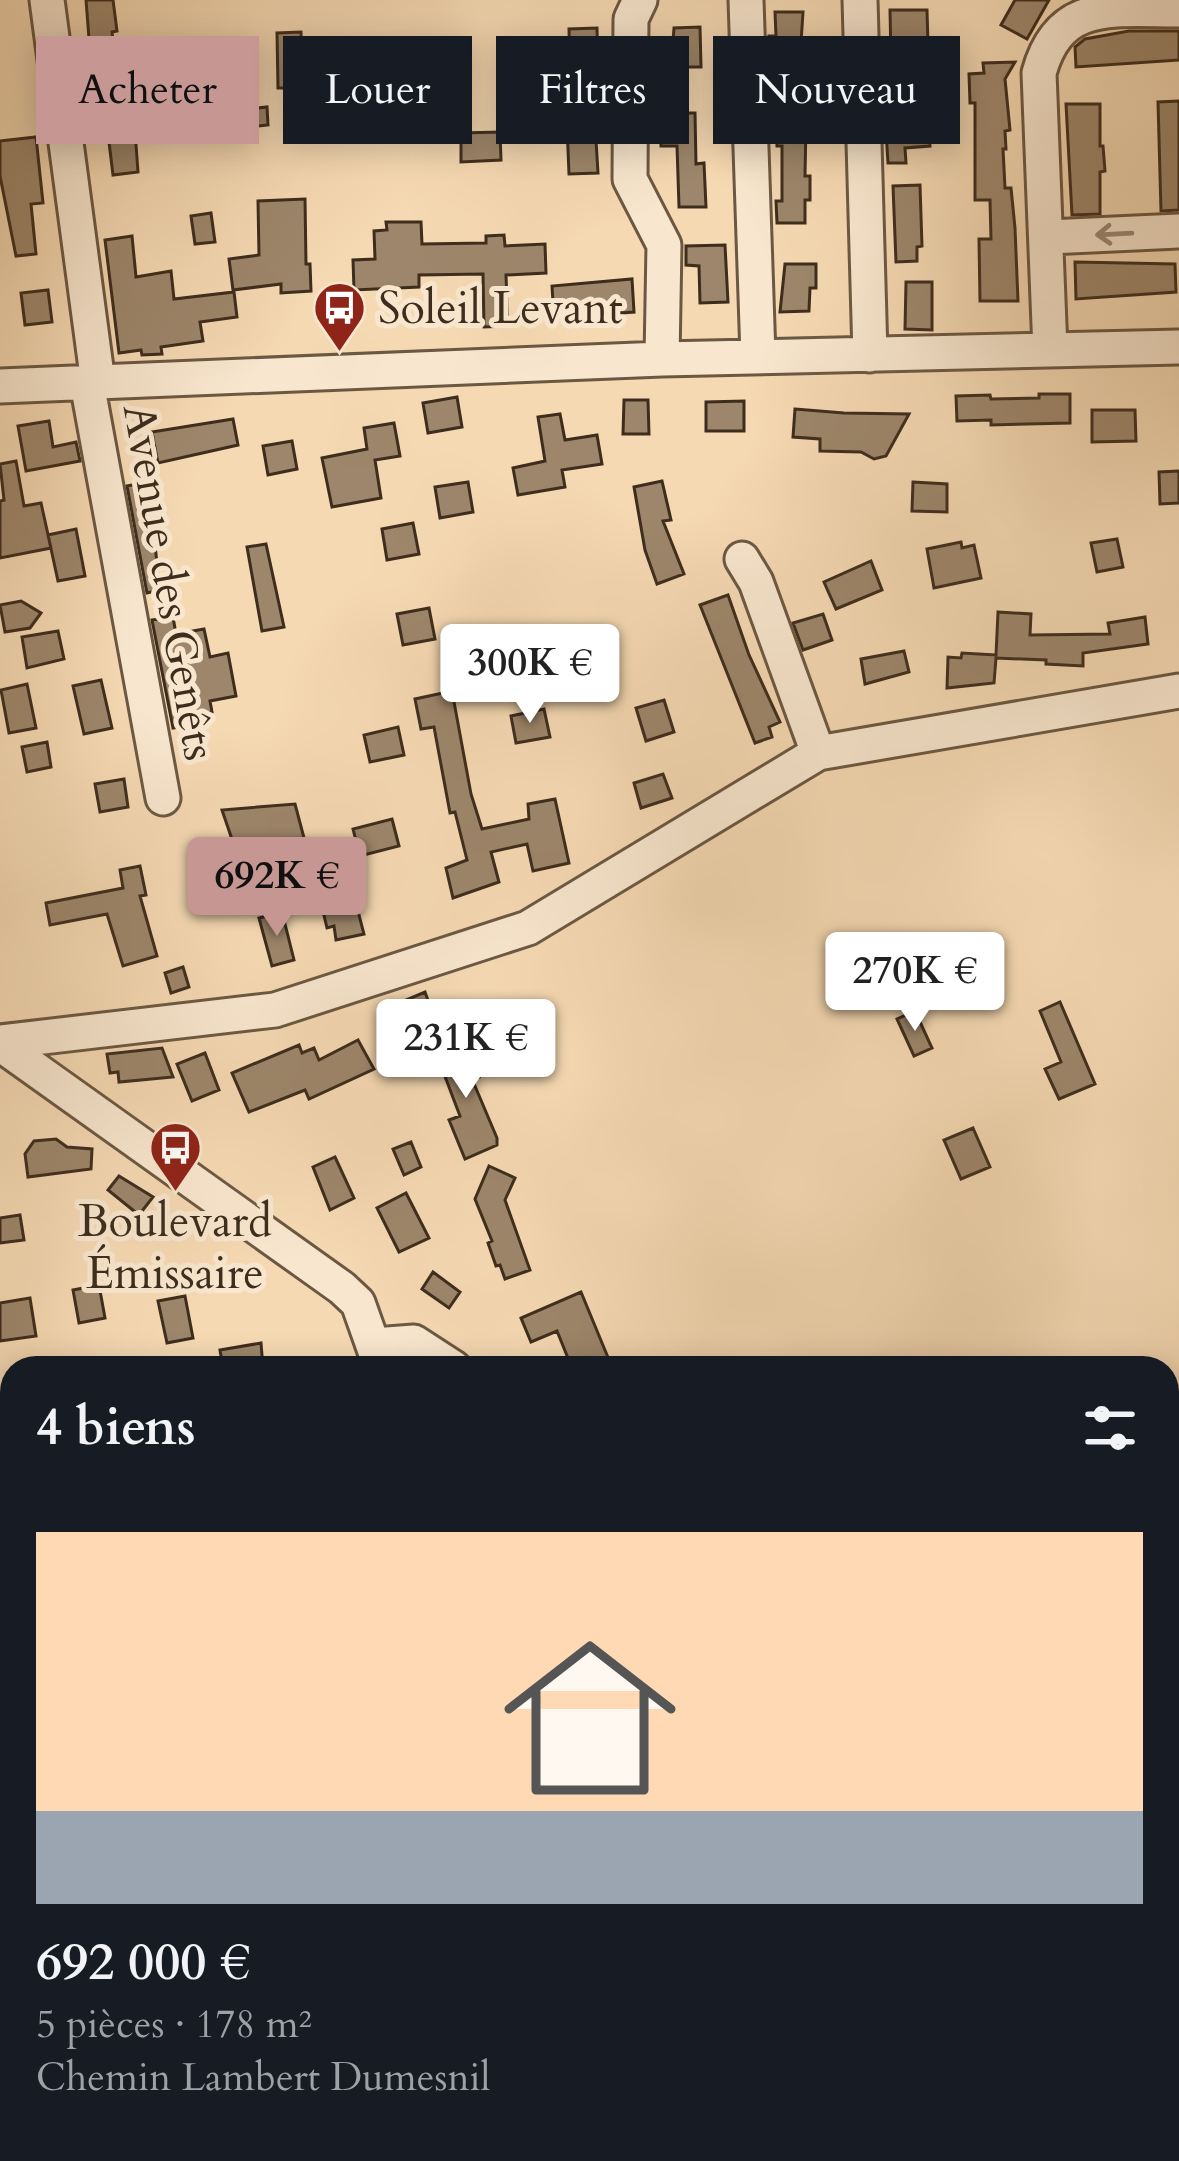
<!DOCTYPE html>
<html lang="fr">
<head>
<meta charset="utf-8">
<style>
	body { margin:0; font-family:Cardo,serif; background:#20242c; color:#f1f3f6; height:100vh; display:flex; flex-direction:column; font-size:45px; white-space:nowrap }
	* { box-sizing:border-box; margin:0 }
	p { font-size:39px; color:#9ea1a6 }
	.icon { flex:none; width:66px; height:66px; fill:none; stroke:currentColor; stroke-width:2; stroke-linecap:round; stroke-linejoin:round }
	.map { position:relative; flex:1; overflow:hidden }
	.details { position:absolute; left:0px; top:1356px; width:1179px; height:807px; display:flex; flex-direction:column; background:#171b24; border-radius:36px 36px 0 0; box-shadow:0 6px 30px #0003 }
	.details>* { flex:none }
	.hud { position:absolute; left:36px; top:36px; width:1107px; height:108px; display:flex; gap:24px }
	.price { position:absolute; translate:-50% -102px; padding:0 27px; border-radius:12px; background:#fff; color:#222; font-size:39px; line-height:78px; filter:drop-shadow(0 3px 6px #0008) }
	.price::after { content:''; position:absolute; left:50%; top:72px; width:36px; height:27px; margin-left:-18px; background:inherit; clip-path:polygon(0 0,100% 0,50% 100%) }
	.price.current { background:#c59692; color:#111 }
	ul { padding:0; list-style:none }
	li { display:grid; align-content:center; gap:24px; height:636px; padding:0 36px }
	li+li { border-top:3px solid #363941 }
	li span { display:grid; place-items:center; height:372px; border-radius:0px; color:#555 }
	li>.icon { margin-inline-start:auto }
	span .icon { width:216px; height:216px; fill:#fffc; stroke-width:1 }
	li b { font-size:51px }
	h2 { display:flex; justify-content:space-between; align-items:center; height:144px; padding:0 36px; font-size:51px }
	.tag { padding:0 42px; border-radius:0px; background:#171b24; box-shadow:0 6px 30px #0003; font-size:42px; line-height:108px }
	.tag.current { background:#c59692; color:#111 }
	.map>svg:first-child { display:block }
	.building { fill:#9d866b; stroke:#3e2d1d; stroke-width:3 }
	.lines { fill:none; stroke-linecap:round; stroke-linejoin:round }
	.minor-casing { stroke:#6c5842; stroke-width:39 }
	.minor { stroke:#f8e6ce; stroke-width:33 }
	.oneway { stroke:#9b8a76 }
	.labels { text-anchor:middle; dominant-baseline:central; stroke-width:10; stroke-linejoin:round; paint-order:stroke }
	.poi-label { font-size:45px; fill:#3e2d1d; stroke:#f8e6ce; text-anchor:start }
	.street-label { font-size:45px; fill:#3e2d1d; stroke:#f8e6ce }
</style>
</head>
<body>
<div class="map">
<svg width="1179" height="2161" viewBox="0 0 1179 2161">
	<rect width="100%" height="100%" fill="#f5d9b3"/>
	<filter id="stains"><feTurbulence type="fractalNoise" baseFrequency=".00167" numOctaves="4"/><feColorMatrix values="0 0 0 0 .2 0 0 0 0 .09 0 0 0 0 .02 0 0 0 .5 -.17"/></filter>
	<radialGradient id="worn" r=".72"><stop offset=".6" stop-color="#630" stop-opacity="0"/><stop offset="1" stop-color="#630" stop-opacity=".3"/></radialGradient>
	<!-- building -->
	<path class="building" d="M86,0H113L117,31L112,32L119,87L93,90Z
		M1015,0H1049L1027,39L1001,25Z
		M890,10H927L928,44H920V90H911L913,128L929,127L930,146L905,148L906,163H888L885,115L886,59H891Z
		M775,12H803L800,58L769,59V36H776Z
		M700,27L701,67H671L674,28Z
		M597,28L598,72H570L569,29Z
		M1129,31H1179V60L1076,67L1075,47L1085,39Z
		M301,32L303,88H278L277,33Z
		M235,43L240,76L211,81L206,48Z
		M1015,62L1005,79L1010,130L1005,131L1006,149H1003L1005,188H1011L1015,228L1018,301H980L979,239H991L990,200H975V103H970L969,74L984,73L983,63Z
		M457,71L458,100L428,101L427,72Z
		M812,99V123H806L805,176H810V200H805V223H777L776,201H782V146H777L776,123H782V100Z
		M1179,101V210L1161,211L1158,102Z
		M371,103L372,134L335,135L334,105Z
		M1066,104H1100V146H1103L1105,171L1100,172V214L1072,215Z
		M267,107L268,125L250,127L248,109Z
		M660,113H695L696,164L704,163L706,207H679L677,146H661Z
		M595,124L598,173L569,174L567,125Z
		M135,131L138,172L113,175L108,134Z
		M500,132L501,160L461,162V133Z
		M36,137L43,203L31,204L36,254L16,256L0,176V141Z
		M920,185L922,246L917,247V261L896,262L893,186Z
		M305,199L306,264H310L311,291L281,293V284L233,290L229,259L259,255L258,201Z
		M211,213L215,242L195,244L191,216Z
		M386,222H421L422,244L486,243V236L504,235L505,246L545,244L546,273L506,275L508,326L484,327L483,274L419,275V287L354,290L353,260L375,259L374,231L387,230Z
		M132,236L136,277L171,271L174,299L234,292L237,317L200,322L203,341L161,347L162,354L142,355L141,350L119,353L105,240Z
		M725,245L728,302L700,303L699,266L686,265V246Z
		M1075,262L1175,264L1176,292L1076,299Z
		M785,264H816V288H810L809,311L780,312Z
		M632,279L634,312L554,318L552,286Z
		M906,282H932V330L905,329Z
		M48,290L52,322L25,325L21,293Z
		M1039,394H1070V423L991,425V420L957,421L956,396L990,395L991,399L1039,398Z
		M457,397L462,427L428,433L423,403Z
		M624,400H648L649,434H623Z
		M744,401V431H706V402Z
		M795,409L844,413L909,414L886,456L874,459L861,452L820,451V439L793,437Z
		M1092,410H1135L1136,441L1092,442Z
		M560,414L565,440L597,435L602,464L562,470L565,487L518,495L513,468L545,461L538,417Z
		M233,419L238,445L158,463L152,432Z
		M49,421L53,447L76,442L80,461L26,471L18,426Z
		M394,423L400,456L375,460L381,498L332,507L322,458L367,449L364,428Z
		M292,441L297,469L268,475L263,446Z
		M16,461L24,506L41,503L51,548L0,558V501L4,500L0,464Z
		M1179,471V503L1160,504L1159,472Z
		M662,481L671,520L663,521L684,574L657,584L645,550L634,487Z
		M148,482L160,590L147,593L127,486Z
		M468,482L473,512L440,518L435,487Z
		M913,482L947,484V512L912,511Z
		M413,523L419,554L387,560L382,529Z
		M76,529L85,576L58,581L48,535Z
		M1117,539L1123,567L1097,572L1091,543Z
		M961,542L962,548L974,545L981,578L934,588L927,549Z
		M266,544L284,627L262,631L247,547Z
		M871,561L882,590L836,609L824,582Z
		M728,595L749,655L780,722L769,727L772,737L755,743L700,605Z
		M21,601L41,613L30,628L5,632L0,605Z
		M429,608L435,639L403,645L397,614Z
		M998,612L1031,614L1030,635L1110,634L1108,623L1145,617L1148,644L1083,653V666L1046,664V660L996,658L994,683L947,688L948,657L961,658L962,653L996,655Z
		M823,614L832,640L803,650L793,623Z
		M173,617L176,634L204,629L210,657L228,653L236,696L210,701L212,712L189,716L191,725L173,728L152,620Z
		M58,631L64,659L27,668L22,637Z
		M904,651L909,672L865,684L861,659Z
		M101,680L112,728L84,734L73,686Z
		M27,684L36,728L9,733L1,690Z
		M452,691L471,794L482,829L529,819L528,804L555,799L569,863L533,871L527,844L491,852L499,882L453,898L446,868L467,860L455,812L450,813L434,727L421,729L415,699Z
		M664,700L674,732L646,741L636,708Z
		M544,709L550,737L516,743L511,716Z
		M398,727L404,755L370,762L364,735Z
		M47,742L51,767L27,772L22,747Z
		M663,774L672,798L641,808L634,783Z
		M124,779L128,807L100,812L95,784Z
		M295,804L308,853L245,883L248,892L223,901L212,871L238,857L222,810Z
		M392,819L399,846L360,856L353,829Z
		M140,866L146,895L140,896L157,956L123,966L107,914L50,925L46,903L123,888L120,870Z
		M355,900L364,934L336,940L334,926L327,928L322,907Z
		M282,912L294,960L272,966L259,918Z
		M183,967L189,987L171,993L165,973Z
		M425,992L435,1020L398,1035L387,1008Z
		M1060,1002L1095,1084L1059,1099L1045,1069L1061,1062L1040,1011Z
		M915,1011L932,1048L914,1056L897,1019Z
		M463,1039L479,1077L472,1079L497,1138V1145L465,1159L449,1120L460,1116L435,1050Z
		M358,1040L374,1069L309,1099L305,1090L249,1112L232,1073L299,1045L302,1053L314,1048L319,1060Z
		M162,1048L173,1077L119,1082L118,1072L110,1073L107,1054Z
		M205,1053L219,1090L192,1101L177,1064Z
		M973,1128L990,1167L961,1179L944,1140Z
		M56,1139L67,1147L92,1149L91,1169L28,1177L25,1154L34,1141Z
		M411,1142L421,1167L404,1175L393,1149Z
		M335,1157L354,1198L330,1210L313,1167Z
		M489,1166L515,1178L505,1200L530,1270L505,1279L500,1265L496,1266L488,1243L492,1241L475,1199Z
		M119,1176L153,1197L139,1215L108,1190Z
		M406,1193L429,1238L399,1252L377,1208Z
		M20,1215L24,1240L0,1243V1218Z
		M433,1272L460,1292L449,1308L422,1289Z
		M99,1285L105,1318L79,1323L73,1290Z
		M581,1292L609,1360L590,1368H572L557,1331L531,1342L521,1318Z
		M185,1296L193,1338L167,1343L158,1301Z
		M30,1298L36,1336L0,1341V1303Z
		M261,1343L263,1368H223L220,1350Z"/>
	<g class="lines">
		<defs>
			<path id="minor" d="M47,0L98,383
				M640,0L631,19L630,179L664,245L662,359
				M746,0L758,356
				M860,0L870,355
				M1049,237L1179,231
				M1050,350L1039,73C1059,0 1110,10 1179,10
				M87,383L163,798
				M0,386L662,359L1179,347
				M742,559L756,582L818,753
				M0,1042L275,1010L528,928L818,753L1179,691
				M0,1044L342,1288L358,1303L381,1368
				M374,1345L414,1342L454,1368
				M0,1822L12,1820
				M1167,1872L1179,1880
				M1167,1948L1179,1942
				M0,2061L12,2058
				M754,2151L762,2161
				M643,2161L672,2151"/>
		</defs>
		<!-- minor casing -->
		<use href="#minor" class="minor-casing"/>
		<!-- minor -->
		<use href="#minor" class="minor"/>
	</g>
	<!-- one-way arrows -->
	<defs><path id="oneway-shaft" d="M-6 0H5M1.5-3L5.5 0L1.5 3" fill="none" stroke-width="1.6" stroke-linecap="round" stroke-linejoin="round" transform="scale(3)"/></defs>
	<use class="oneway" href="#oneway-shaft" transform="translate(1114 234) rotate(177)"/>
	<!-- icons -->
	<defs>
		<symbol id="bus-pin" viewBox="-11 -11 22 30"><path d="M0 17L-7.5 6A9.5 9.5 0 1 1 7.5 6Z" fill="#8f2418" stroke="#f8e6ce"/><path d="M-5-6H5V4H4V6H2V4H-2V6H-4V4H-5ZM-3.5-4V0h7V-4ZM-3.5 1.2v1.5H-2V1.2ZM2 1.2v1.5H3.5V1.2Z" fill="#fff"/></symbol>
	</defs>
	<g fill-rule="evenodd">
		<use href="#bus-pin" x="310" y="278" width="59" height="81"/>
		<use href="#bus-pin" x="146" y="1118" width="59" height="81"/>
	</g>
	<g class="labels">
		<!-- poi labels -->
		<g class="poi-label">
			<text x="378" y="308">Soleil Levant</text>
			<text x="175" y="1221" text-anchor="middle">Boulevard<tspan x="175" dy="52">Émissaire</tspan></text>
		</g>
		<!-- street labels -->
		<g class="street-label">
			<text transform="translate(169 582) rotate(80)">Avenue des Genêts</text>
		</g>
	</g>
	<rect width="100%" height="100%" filter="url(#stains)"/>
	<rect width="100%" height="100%" fill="url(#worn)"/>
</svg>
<b class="price" style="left:530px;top:726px">300K €</b>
<b class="price current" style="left:277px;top:939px">692K €</b>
<b class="price" style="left:915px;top:1034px">270K €</b>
<b class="price" style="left:466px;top:1101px">231K €</b>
<div class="hud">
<a class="tag current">Acheter</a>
<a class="tag">Louer</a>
<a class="tag">Filtres</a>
<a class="tag">Nouveau</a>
</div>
<section class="details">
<h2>4 biens<svg class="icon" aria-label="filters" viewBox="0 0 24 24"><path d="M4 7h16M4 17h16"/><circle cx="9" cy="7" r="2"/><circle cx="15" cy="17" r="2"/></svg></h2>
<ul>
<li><span style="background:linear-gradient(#ffd9b3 75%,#9aa5b1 0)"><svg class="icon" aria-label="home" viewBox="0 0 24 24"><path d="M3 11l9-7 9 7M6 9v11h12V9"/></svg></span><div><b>692 000 €</b><p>5 pièces · 178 m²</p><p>Chemin Lambert Dumesnil</p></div></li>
</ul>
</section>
</div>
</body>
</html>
